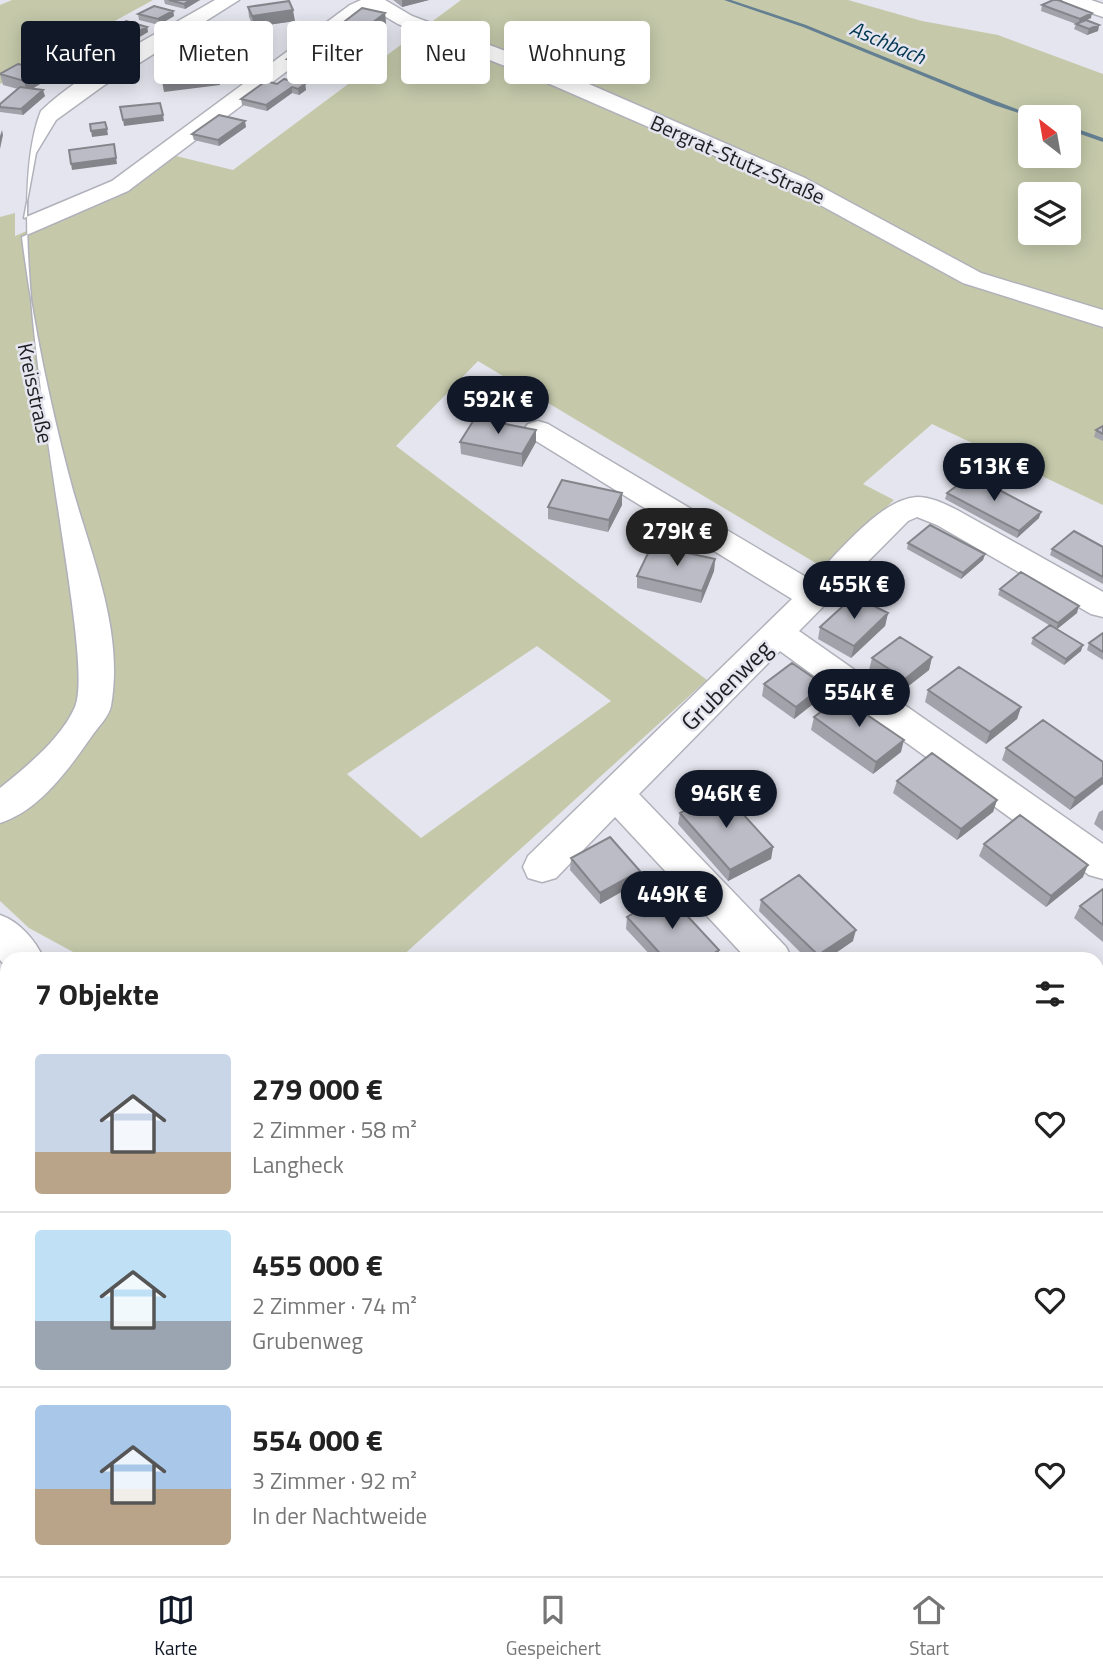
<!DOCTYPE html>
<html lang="de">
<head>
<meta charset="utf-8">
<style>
	body { margin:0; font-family:"Titillium Web",sans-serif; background:#f2f2f2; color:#222; height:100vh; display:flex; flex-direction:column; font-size:26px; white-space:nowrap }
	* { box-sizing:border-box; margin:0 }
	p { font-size:23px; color:#767676 }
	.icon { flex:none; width:38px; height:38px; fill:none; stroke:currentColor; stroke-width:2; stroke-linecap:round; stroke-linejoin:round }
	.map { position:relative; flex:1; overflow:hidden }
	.panel { position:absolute; left:0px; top:952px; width:1104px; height:625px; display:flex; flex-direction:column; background:#fff; border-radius:21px 21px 0 0; box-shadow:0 4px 18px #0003 }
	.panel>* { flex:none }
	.top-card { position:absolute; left:21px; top:21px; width:700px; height:63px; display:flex; gap:14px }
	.needle { width:46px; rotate:329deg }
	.buttons { position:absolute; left:1018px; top:105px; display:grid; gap:14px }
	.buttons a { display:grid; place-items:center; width:63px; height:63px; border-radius:7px; background:#fff; box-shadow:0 4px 18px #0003; font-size:35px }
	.price { position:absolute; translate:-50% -60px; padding:0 16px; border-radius:24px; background:#111827; color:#fff; font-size:23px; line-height:46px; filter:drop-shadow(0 2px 4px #0008) }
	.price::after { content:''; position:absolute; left:50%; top:42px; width:21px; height:16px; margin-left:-10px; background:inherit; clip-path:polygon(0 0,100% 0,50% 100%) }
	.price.on { background:#222; color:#fff }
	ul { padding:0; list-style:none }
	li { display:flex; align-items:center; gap:21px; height:175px; padding:0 35px }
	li+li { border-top:2px solid #e0e0e0 }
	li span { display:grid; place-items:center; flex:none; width:196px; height:140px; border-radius:7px; color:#555 }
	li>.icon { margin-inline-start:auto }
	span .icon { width:84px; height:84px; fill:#fffc; stroke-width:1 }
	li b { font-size:30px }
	h2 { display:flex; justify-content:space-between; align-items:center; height:84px; padding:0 35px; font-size:30px }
	.tag { padding:0 24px; border-radius:7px; background:#fff; box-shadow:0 4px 18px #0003; font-size:24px; line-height:63px }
	.tag.on { background:#111827; color:#fff }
	.dock { display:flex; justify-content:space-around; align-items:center; height:98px; border-top:2px solid #e0e0e0; background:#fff; font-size:19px; color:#767676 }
	.dock a { display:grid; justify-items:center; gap:4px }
	.dock .on { color:#111827 }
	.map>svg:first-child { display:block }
	.green { fill:#c5c9aa; fill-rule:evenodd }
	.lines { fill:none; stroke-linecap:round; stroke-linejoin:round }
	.stream { fill:#637f91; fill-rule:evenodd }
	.minor-casing { stroke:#b0b1ba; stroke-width:3 }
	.minor { fill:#fff; fill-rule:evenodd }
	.wall { fill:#a2a2aa }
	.shaded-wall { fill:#84848b }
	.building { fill:#bcbcc6; stroke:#84848b; stroke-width:2 }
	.labels { text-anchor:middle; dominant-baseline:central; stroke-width:5; stroke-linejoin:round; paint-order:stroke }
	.far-water-label { font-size:21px; font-style:italic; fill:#003650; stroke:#e5e5ef }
	.far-street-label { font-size:21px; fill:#1e1e22; stroke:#e5e5ef }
	.street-label { font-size:24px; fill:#1e1e22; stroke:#e5e5ef }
</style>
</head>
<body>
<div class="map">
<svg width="1103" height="1576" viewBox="0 0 1103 1576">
	<rect width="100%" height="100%" fill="#e5e5ef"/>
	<!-- green -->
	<path class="green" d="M12,0H153L0,84V5Z
		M461,0H848L922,21L998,35L1103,74V505L932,424L863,484L894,500L824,568L478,361L396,446L707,680L399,959H86L29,928L0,901V217L15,213V236L122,190L172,155L233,170ZM1031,117H1069V156H1031ZM1031,194H1069V233H1031ZM537,646L611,701L421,838L347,774Z
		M7,1220V1570H136L121,1576H0V1223Z"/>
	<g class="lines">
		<!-- stream -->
		<path class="stream" d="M724,0H731L806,25L959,87L1038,117H1031L994,105L803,27Z
			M1069,126L1103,138V142L1069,130Z"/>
		<defs>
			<path id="minor" d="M215,0H239L103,86L56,120L36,153L24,218L112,181L350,5L361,0H385L412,16L559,71L805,178L981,273L1103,310V327L963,283L789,188L543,81L398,24L374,10L364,13L128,191L22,237C32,317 48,395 68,472C87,547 125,626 111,706C109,716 100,725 94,733C70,767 41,810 0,823V788C26,767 61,739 75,707C82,690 77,647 75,628C61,502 0,213 41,111C82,71 164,30 215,0Z
				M1062,0H1091L1103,4V17L1065,4Z
				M538,421L548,424L811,580C837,555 880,499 917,497C932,497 947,505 959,511L1103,592V617L1091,614L937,525L917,517L908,521L799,631L1103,844V879L1089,875L780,651L639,794L786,947L792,959H747L615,817L556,878L542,882L528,878L523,867L528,856L792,599L528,436L523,430L528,424Z
				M0,915C20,922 35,940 44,959H7V968L0,960Z
				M1097,1250L1103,1252V1301L1097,1299Z
				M438,1570H494L497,1576H441Z"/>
		</defs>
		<!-- minor casing -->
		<use href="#minor" class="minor-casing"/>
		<!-- minor -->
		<use href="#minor" class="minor"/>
	</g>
	<!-- wall -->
	<path class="wall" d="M164,0H200L185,9L165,4Z
		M393,0H429L402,7Z
		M1042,5L1091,18L1087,20L1099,25L1098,31L1087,35L1074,29L1076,24L1041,11Z
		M248,7L295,21L254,27L249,17Z
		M173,11L174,16L159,25L139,20L138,14Z
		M385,13L386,24L360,44L337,39L336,28Z
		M147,27L148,32L131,42L110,36L109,31Z
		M119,44L120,50L103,60L82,55L81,49Z
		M337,45L338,56L311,76L289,70L287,59Z
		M89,62L91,67L72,79L51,74L49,68Z
		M0,74L45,81L32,89L45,96L23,115L0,112V104L18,89L3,85Z
		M277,84H305L306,90L299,95L292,93L267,111L242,105L241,99Z
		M246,127L219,146L194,140L192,134Z
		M1103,426V441L1094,437L1096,430Z
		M536,430V442L522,467L461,454L460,442Z
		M947,493L1039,518L1017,538L945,499Z
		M622,505L608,532L548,519V507Z
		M908,543L985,554L983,560L961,579L907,549Z
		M1103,547V584L1050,555L1052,549Z
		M715,559L714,571L701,603L637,588V576Z
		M1000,589L1077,613L1057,629L1081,651L1064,665L1031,644L1033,638L1049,625L998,595Z
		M888,613L885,626L851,658L818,639L820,627Z
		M1103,633V660L1087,650L1089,643Z
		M932,657L929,670L902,691L869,670L872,658Z
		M764,684L822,697L794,719L762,696Z
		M928,690L1021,707L1017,719L986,744L925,702Z
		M814,717L901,752L873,774L811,730Z
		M1006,748L1103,762V784L1070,810L1002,760Z
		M897,781L997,800L993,812L957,840L893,793Z
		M1103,810V831L1094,824L1099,812Z
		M680,813L773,847L771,859L728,881L678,824Z
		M984,844L1083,877L1046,907L979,856Z
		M571,858L639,882L600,904L570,870Z
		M1103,889V942L1074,918L1080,906Z
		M761,900L853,941L827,959H807L759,911Z
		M627,917L718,959H654L626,929Z
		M1097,1148L1103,1153V1236L1097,1231Z
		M1103,1410V1421L1098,1415Z"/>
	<!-- shaded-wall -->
	<path class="shaded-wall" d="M190,0H200L185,9L184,4Z
		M402,0H429L402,7Z
		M293,10L295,21L254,27L252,16Z
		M173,11L174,16L159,25L158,19Z
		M385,13L386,24L360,44L359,33Z
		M1092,13L1091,18L1078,24L1080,19Z
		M1099,25L1098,31L1087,35L1089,29Z
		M147,27L148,32L131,42L130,36Z
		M259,42L260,53L215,58L213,47Z
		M119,44L120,50L103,60L102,55Z
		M337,45L338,56L311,76L310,65Z
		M89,62L91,67L72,79L71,74Z
		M42,70L45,81L27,92L24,81Z
		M218,74L220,85L164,92L162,81Z
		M305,84L306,90L299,95L298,89Z
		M292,87V93L267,111L266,105Z
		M43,90L45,96L23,115L21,109Z
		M163,115L164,121L124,126L123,120Z
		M245,121L246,127L219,146L218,140Z
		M107,129L108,135L92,137L91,131Z
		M2,130L3,135L0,149V136Z
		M114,144L117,164L72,170L71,164Z
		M536,430V442L522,467V454Z
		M622,493V505L608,532L609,520Z
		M1041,512L1039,518L1017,538L1019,531Z
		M985,554L983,560L961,579L963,573Z
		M715,559L714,571L701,603L702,591Z
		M1079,606L1077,613L1056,630L1058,623Z
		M888,613L885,626L851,658L854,646Z
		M1083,645L1081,651L1064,665L1066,659Z
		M932,657L929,670L902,691L905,679Z
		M824,685L822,697L794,719L796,707Z
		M1021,707L1017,719L986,744L990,732Z
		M904,740L901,752L873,774L876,762Z
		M1103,777V784L1070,810L1075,798Z
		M997,800L993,812L957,840L961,829Z
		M773,847L771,859L728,881L730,870Z
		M1088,865L1083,877L1046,907L1051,896Z
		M640,871L639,882L600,904V893Z
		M856,930L853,941L827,959H817L818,955Z
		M719,950L718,959H705Z
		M0,1343L2,1345L7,1372V1379L0,1382Z"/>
	<!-- building -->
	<path class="building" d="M169,0H190L184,4Z
		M1053,0H1058L1092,13L1080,19L1042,5Z
		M289,1L293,10L252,16L248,7Z
		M154,6L173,11L158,19L138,14Z
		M362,8L385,13L359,33L336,28Z
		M1086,20L1099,25L1089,29L1076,24Z
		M126,21L147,27L130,36L109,31Z
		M255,31L259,42L213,47L210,36Z
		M98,39L119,44L102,55L81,49Z
		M315,40L337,45L310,65L287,59Z
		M68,57L89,62L71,74L49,68Z
		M214,62L218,74L162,81L159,69Z
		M18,64L42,70L24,81L0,74Z
		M284,79L305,84L298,89L292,87L266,105L241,99L266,81L277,84Z
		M20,87L43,90L21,109L0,107V104Z
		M160,103L163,115L123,120L120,107Z
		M219,115L245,121L218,140L192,134Z
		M105,122L107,129L91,131L90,124Z
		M114,144L116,158L71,164L69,150Z
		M475,418L536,430L522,454L460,442Z
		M1103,426V434L1096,430Z
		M971,475L1041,512L1019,531L947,493Z
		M562,480L622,493L609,520L548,507Z
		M930,525L985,554L963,573L908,543Z
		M1074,531L1103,547V577L1052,549Z
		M652,545L715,559L702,591L637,576Z
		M1021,572L1079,606L1058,623L1000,589Z
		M854,596L888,613L854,646L820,627Z
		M1050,625L1083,645L1066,659L1033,638Z
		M1103,633V652L1089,643Z
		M900,637L932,657L905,679L872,658Z
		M792,663L824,685L796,707L764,684Z
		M959,667L1021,707L990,732L928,690Z
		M841,697L904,740L876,762L814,717Z
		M1043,720L1103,762V777L1075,798L1006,748Z
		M932,753L997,800L961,829L897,781Z
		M722,791L773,847L730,870L680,813Z
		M1020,815L1088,865L1051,896L984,844Z
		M610,837L640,871L600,893L571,858Z
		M799,875L856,930L818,955L761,900Z
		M1103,889V925L1080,906Z
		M667,894L719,950L705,959H665L627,917Z
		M1097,1148L1103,1153V1220L1097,1215Z
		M1097,1329L1102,1333L1097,1337Z
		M230,1570H322L323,1576H215Z
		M564,1570H663L668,1576H556Z"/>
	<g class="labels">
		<!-- far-water labels -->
		<g class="far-water-label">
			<text transform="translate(888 42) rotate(23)">Aschbach</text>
		</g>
		<!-- far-street labels -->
		<g class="far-street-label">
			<text transform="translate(738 159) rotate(24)">Bergrat-Stutz-Straße</text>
			<text transform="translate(36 393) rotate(78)">Kreisstraße</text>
		</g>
		<!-- street labels -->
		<g class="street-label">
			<text transform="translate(726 685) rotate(-45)">Grubenweg</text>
		</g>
	</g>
</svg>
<div class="buttons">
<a><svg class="needle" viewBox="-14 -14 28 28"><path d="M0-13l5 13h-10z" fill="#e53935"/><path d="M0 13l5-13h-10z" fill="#767676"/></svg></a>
<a><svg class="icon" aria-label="layers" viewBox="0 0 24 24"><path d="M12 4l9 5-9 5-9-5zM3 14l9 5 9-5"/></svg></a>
</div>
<b class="price" style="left:498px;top:436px">592K €</b>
<b class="price" style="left:994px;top:503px">513K €</b>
<b class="price on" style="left:677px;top:568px">279K €</b>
<b class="price" style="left:854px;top:621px">455K €</b>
<b class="price" style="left:859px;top:729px">554K €</b>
<b class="price" style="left:726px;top:830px">946K €</b>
<b class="price" style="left:672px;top:931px">449K €</b>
<div class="top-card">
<a class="tag on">Kaufen</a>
<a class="tag">Mieten</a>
<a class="tag">Filter</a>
<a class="tag">Neu</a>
<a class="tag">Wohnung</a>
</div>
<section class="panel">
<h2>7 Objekte<svg class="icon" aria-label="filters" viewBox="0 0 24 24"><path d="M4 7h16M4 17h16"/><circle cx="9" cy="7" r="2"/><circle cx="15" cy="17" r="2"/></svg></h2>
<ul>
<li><span style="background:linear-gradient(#c9d6e8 70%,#b9a48a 0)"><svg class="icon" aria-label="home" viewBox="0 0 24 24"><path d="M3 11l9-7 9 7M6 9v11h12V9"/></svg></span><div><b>279 000 €</b><p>2 Zimmer · 58 m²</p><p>Langheck</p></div><svg class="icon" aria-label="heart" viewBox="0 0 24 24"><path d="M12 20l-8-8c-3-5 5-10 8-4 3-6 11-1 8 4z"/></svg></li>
<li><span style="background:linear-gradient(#bfe0f5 65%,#9aa5b1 0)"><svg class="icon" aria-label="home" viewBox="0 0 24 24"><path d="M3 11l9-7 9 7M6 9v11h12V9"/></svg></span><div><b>455 000 €</b><p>2 Zimmer · 74 m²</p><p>Grubenweg</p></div><svg class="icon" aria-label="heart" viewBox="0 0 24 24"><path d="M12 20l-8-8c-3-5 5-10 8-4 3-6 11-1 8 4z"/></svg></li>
<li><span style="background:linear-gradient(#a9c7e8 60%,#b9a48a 0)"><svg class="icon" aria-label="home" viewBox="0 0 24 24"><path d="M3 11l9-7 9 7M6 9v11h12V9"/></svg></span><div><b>554 000 €</b><p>3 Zimmer · 92 m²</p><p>In der Nachtweide</p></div><svg class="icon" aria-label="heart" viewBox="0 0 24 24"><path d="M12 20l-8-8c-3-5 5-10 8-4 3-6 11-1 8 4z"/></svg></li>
</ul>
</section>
</div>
<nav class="dock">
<a class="on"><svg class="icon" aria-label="map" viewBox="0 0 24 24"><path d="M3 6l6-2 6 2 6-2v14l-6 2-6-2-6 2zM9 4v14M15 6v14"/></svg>Karte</a>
<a><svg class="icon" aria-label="saved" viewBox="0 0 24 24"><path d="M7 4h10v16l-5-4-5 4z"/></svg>Gespeichert</a>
<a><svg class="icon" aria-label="home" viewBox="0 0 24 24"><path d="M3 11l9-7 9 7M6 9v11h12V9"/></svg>Start</a>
</nav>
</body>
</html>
